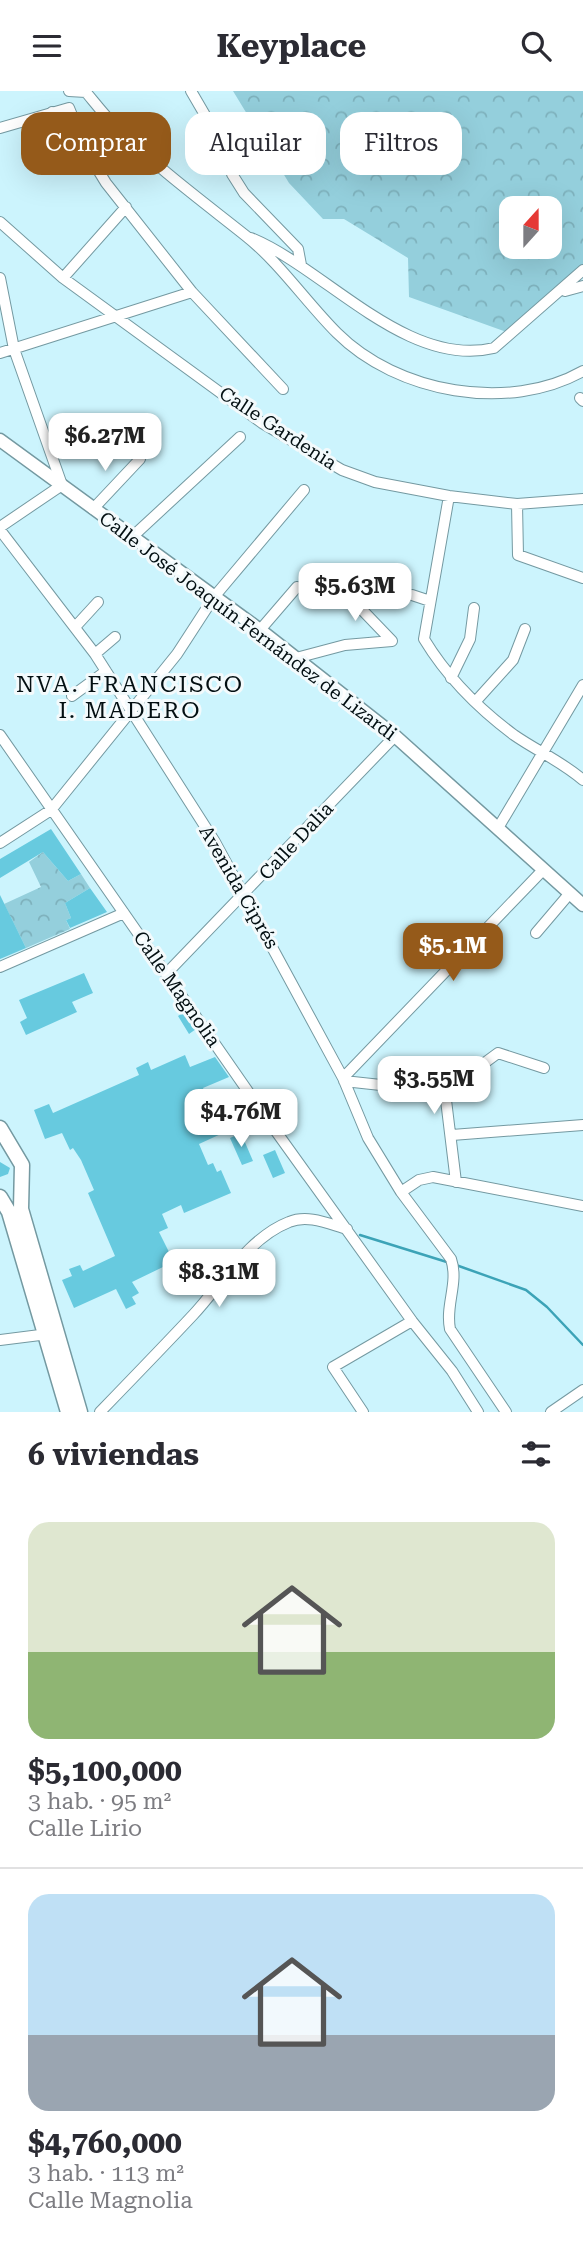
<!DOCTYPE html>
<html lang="es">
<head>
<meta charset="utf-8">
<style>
	body { margin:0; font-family:"Roboto Serif",serif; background:#f7f7f7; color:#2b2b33; height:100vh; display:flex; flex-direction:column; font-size:26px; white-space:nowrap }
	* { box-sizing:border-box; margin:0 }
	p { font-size:23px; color:#7c7c81 }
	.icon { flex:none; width:38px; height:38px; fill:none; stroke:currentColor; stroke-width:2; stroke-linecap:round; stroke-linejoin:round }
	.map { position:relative; height:1321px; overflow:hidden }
	.sheet { display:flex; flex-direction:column; background:#fff; flex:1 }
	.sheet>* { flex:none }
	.banner { position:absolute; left:21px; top:21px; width:542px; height:63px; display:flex; gap:14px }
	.needle { width:46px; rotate:21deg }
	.fabs { position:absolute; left:499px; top:105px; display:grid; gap:14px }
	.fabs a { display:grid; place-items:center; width:63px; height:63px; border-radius:14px; background:#fff; box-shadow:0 7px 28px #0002; font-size:35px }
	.price { position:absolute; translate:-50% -60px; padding:0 16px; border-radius:14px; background:#fff; color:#222; font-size:23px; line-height:46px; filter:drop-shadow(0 2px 4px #0008) }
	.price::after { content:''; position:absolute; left:50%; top:42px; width:21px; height:16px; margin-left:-10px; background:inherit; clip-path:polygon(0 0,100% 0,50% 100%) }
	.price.current { background:#955a1a; color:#fff }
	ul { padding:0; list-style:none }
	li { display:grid; align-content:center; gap:14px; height:371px; padding:0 28px }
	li+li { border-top:2px solid #e1e1e2 }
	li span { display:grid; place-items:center; height:217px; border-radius:21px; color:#555 }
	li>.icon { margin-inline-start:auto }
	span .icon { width:126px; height:126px; fill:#fffc; stroke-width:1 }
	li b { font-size:30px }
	h2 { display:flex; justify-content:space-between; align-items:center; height:84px; padding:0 28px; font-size:30px }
	.pill { padding:0 24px; border-radius:21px; background:#fff; box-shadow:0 7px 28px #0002; font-size:24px; line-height:63px }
	.pill.current { background:#955a1a; color:#fff }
	header { display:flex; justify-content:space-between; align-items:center; height:91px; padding:0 28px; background:#fff; font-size:32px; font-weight:700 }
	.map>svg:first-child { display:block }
	.forest { fill:url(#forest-crowns); fill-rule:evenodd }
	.garden { fill:#94cfdc }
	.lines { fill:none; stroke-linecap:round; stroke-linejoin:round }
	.stream { stroke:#3ca3b7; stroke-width:2.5 }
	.building { fill:#67cadf }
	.minor-casing { stroke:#7499a1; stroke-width:12 }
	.tertiary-casing { stroke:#7499a1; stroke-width:15 }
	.primary-casing { stroke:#7499a1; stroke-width:17 }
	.minor { stroke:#fff; stroke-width:10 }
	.tertiary { stroke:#fff; stroke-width:12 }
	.primary { stroke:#fff; stroke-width:14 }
	.labels { text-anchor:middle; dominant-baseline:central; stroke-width:6; stroke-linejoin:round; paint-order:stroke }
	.street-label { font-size:19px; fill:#030f12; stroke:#f3fafc }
	.quarter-label { font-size:23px; letter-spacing:2px; fill:#030f12; stroke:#f3fafc }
</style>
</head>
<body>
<header><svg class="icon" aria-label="menu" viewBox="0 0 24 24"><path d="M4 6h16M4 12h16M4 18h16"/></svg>Keyplace<svg class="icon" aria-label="search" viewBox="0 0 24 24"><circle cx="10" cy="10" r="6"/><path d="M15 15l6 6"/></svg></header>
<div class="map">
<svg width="583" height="1321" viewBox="0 0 583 1321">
	<defs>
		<pattern id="forest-crowns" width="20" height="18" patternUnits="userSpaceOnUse" patternTransform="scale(1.75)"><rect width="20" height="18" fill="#94cfdc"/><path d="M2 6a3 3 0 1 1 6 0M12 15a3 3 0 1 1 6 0" fill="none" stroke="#7eb1bc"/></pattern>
	</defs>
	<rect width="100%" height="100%" fill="#ccf4fd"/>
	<!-- forest -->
	<path class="forest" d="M233,0H583V179L515,244L409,206L408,167L344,128H323L289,92ZM511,117H550V156H511Z
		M43,761L68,790L81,783L90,797L65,812L71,827L66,829L70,838L26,857L4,813L41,796L29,771Z"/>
	<!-- garden -->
	<path class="garden" d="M294,20L317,58L290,73L268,35Z"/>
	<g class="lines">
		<!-- stream -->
		<path class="stream" d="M360,1144L450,1172
			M456,1174L526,1199L547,1216L583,1254"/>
	</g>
	<!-- building -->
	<path class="building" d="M51,738L81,783L68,790L43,761L0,787V768Z
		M90,797L107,821L70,837L66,829L71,827L65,812Z
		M0,804L26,857L0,868Z
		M84,882L93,902L72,911L77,921L26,944L20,931L27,927L19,909Z
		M184,921L196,938L189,943L178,925Z
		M185,964L190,976L215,966L229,986L203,997L223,1042L199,1053L208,1074L213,1072L217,1081L221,1079L231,1102L184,1122L181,1114L162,1123L168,1137L159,1141L183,1189L170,1194L163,1176L132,1191L139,1202L132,1206L136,1213L126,1218L116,1198L74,1217L62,1189L72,1185L69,1178L80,1174L83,1180L115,1165L88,1102L94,1099L81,1069L73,1057L70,1059L62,1042L45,1048L34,1019L49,1013L53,1022L139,984L136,977L148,971L151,979Z
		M241,1042L253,1070L242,1074L230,1047Z
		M275,1059L285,1082L273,1087L263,1064Z
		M0,1071L10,1077L8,1083L0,1086Z"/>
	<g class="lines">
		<defs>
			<path id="minor" d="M69,0L86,1
				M85,0C95,12 105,25 116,36C156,76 202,110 246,145C280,172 306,211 337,242C397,302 509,322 583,280
				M191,0L223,55L232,83L244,102L298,158L301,174
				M52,21L61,48
				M0,37L69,17L87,61L106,92L192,201L283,298
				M227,65L256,64
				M0,131L63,187L262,332L342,379L375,391L449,405L517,413L583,408
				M251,147C326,178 407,278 494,257L583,179
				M0,187L14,258L62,394L0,436
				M63,187L126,116
				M565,200L583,195
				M0,262L192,201
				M580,307L583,310
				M449,405L424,548C447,586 479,618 514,644C537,660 561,670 583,689
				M517,413L518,464L583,487
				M93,418L140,368
				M0,439L95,563L215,751L343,987L368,1047L401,1101L451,1168C459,1192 445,1214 450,1238L506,1321
				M131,447L240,346
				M412,504L430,510
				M76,535L98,511
				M260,539L297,496
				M95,563L115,546
				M296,567L345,554L392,550L343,499
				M451,587L470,548L474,517
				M72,605L106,580
				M476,610L513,569L525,538
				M0,644L270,1032L412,1230L452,1280L478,1321
				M498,737L583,594
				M0,752L51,719L177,563L214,506L304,399
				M536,842L570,802
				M0,876L124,822
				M166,883L395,645
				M343,987L543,779
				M344,990L445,1001
				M445,1001L498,962L544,977
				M445,1001L456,1091
				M452,1044L583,1034
				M401,1101L419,1089L433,1086L583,1115
				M0,1249L48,1243
				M100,1321C131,1289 163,1256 193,1224C222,1193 248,1147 289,1131C308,1123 329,1133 347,1138
				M363,1321L333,1276L412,1230
				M551,1321L583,1299"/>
			<path id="tertiary" d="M0,349L260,539L395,645L583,814"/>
			<path id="primary" d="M0,1037L22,1074L21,1118L80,1321
				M0,1106L9,1121L68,1321"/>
		</defs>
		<!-- minor casing -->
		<use href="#minor" class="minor-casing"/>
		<!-- tertiary casing -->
		<use href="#tertiary" class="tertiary-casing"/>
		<!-- primary casing -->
		<use href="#primary" class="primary-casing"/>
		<!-- minor -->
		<use href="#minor" class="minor"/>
		<!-- tertiary -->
		<use href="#tertiary" class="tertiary"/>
		<!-- primary -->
		<use href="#primary" class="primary"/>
	</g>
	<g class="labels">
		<!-- street labels -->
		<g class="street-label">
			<text transform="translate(278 337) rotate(33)">Calle Gardenia</text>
			<text transform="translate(248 535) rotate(37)">Calle José Joaquín Fernández de Lizardi</text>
			<text transform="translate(296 750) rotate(-47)">Calle Dalia</text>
			<text transform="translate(239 796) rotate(60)">Avenida Ciprés</text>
			<text transform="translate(177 898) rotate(55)">Calle Magnolia</text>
		</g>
		<!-- quarter labels -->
		<g class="quarter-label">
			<text x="130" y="593">NVA. FRANCISCO<tspan x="130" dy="26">I. MADERO</tspan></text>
		</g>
	</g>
</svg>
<div class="fabs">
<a><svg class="needle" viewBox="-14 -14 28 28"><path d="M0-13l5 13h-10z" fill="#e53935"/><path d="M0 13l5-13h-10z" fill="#7c7c81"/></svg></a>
</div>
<b class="price" style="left:105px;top:382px">$6.27M</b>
<b class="price" style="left:355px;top:532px">$5.63M</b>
<b class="price current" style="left:453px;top:892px">$5.1M</b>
<b class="price" style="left:434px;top:1025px">$3.55M</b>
<b class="price" style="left:241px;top:1058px">$4.76M</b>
<b class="price" style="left:219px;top:1218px">$8.31M</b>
<div class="banner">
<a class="pill current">Comprar</a>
<a class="pill">Alquilar</a>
<a class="pill">Filtros</a>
</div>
</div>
<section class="sheet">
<h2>6 viviendas<svg class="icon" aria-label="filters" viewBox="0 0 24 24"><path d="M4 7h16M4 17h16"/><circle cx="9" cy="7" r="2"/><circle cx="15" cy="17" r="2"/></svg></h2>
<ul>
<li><span style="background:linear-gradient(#dfe7d0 60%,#8fb573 0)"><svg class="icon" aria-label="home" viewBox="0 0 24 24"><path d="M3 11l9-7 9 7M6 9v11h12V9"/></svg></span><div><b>$5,100,000</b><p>3 hab. · 95 m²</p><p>Calle Lirio</p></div></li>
<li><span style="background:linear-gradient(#bfe0f5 65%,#9aa5b1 0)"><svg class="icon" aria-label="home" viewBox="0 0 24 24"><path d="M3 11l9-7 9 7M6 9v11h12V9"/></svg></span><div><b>$4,760,000</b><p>3 hab. · 113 m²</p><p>Calle Magnolia</p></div></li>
</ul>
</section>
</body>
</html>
